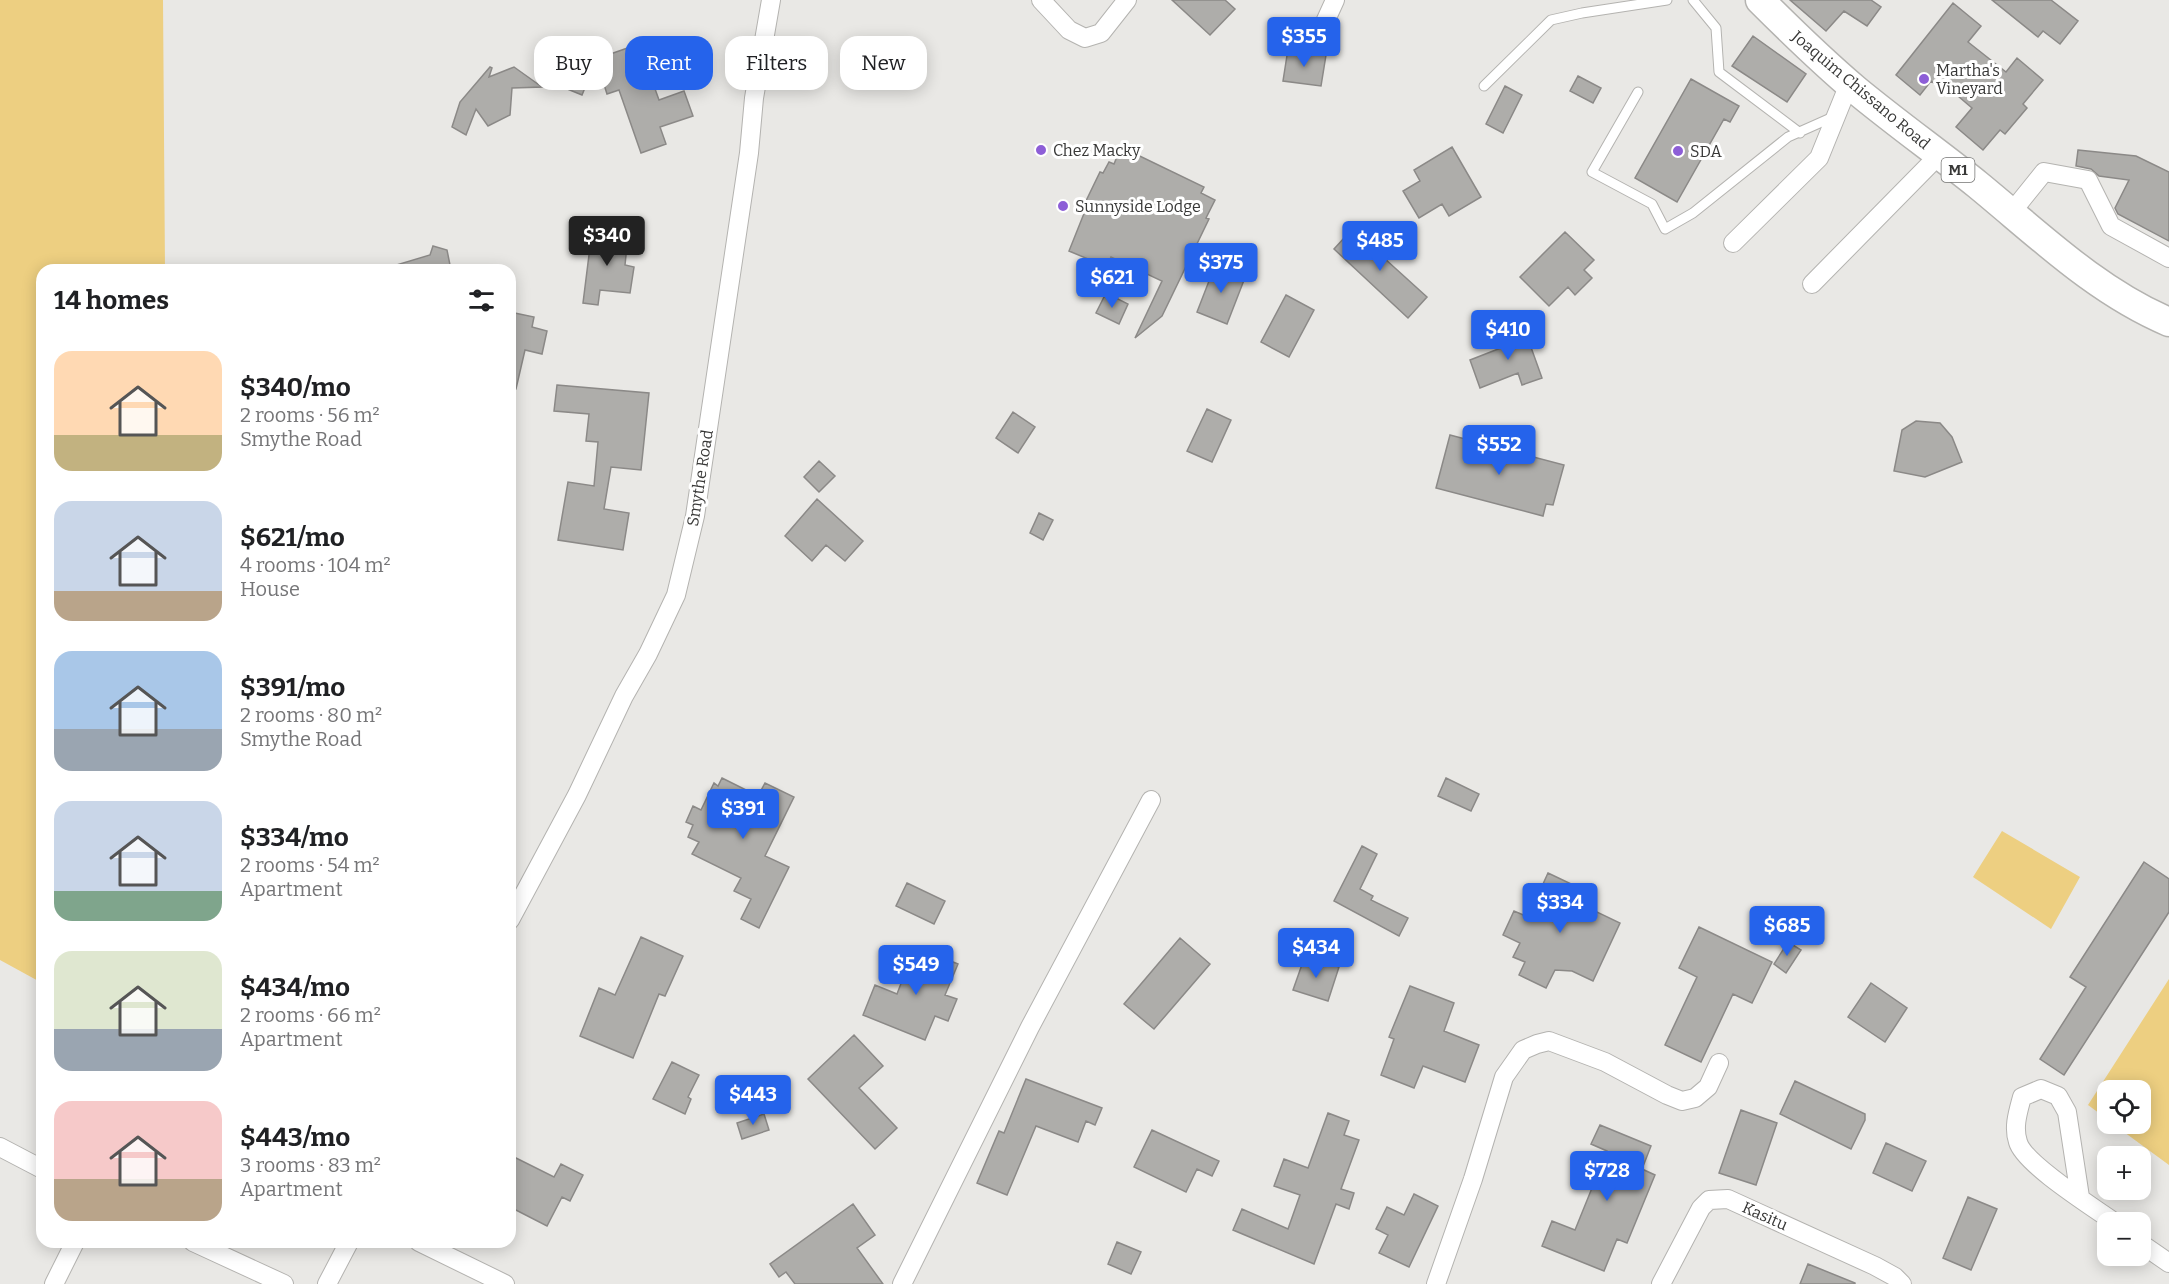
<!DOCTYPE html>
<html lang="en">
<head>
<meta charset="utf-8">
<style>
	body { margin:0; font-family:Bitter,serif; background:#f2f2f2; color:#202124; height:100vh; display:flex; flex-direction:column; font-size:22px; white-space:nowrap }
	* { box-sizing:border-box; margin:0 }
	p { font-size:20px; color:#757577 }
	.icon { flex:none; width:33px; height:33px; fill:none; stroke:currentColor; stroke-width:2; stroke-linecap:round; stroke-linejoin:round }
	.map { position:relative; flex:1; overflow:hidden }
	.sheet { position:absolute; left:36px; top:264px; width:480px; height:984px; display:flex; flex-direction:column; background:#fff; border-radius:18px; box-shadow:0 3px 15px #0003 }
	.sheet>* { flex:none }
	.top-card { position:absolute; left:534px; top:36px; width:570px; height:54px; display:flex; gap:12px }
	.fabs { position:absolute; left:2097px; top:1080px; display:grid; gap:12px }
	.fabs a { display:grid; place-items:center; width:54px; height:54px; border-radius:12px; background:#fff; box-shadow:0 3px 15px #0003; font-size:30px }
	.price { position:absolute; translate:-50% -51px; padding:0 14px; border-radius:6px; background:#2563eb; color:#fff; font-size:20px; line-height:39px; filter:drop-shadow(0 2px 3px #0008) }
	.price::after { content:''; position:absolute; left:50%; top:36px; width:18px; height:14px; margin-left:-9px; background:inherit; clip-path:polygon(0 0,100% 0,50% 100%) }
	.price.current { background:#222; color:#fff }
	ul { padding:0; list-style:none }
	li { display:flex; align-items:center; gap:18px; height:150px; padding:0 18px }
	li span { display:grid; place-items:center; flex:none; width:168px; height:120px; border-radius:18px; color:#555 }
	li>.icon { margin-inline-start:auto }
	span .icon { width:72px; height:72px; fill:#fffc; stroke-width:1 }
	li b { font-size:26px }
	h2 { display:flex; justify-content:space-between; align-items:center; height:72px; padding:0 18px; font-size:26px }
	.pill { padding:0 21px; border-radius:18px; background:#fff; box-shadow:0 3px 15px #0003; font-size:21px; line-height:54px }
	.pill.current { background:#2563eb; color:#fff }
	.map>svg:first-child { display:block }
	.green { fill:#edcf81 }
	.building { fill:#aeadaa; stroke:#8b8987; stroke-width:1.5 }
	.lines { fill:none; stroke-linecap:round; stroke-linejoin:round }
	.service-casing { stroke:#b4b3b0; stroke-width:11 }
	.minor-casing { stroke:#b4b3b0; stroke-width:20 }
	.trunk-casing { stroke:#b4b3b0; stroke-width:31 }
	.service { stroke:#fff; stroke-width:9 }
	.minor { stroke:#fff; stroke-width:18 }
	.trunk { stroke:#fff; stroke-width:28 }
	.poi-dot { fill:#8d5ed7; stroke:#fff; stroke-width:2 }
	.labels { text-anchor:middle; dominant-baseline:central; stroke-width:6; stroke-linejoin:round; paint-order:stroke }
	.shield { fill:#fff; stroke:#747473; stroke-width:1.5 }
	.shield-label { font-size:15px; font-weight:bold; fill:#383837 }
	.poi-label { font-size:16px; fill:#383837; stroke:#fff; text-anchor:start }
	.street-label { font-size:16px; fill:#383837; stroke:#fff }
</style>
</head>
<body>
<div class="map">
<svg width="2169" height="1284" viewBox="0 0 2169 1284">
	<rect width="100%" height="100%" fill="#e9e8e5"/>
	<!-- green -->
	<path class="green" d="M0,0H163L165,270H42V983L0,960Z
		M2002,831L2080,877L2051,929L1973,877Z
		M2169,979V1165L2113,1124H2140V1090H2108L2107,1119L2088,1105Z"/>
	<!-- building -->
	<path class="building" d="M1172,0H1225L1235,9L1210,35Z
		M1790,0H1871L1881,7L1867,26L1844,11L1826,31Z
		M1992,0H2051L2078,21L2060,44L2043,31L2038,37Z
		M1953,3L1981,26L1968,42L2006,72L2017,58L2043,80L2023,104L2027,108L2005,134L2000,130L1983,150L1956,127L1972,108L1945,85L1941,89L1931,81L1920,95L1896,75Z
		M1753,36L1806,74L1787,102L1732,66Z
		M639,44L659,100L684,91L693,116L660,127L666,144L641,153L619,90L607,94L596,59Z
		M1288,49L1326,55L1321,86L1283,81Z
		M490,67L492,68L489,77L514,67L542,87L512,88L510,115L488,126L476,109L466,135L452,127L460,102Z
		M566,69L589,78L582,95L560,86Z
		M1578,76L1601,88L1593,103L1570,91Z
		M1691,79L1739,106L1730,122L1724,119L1677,202L1635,178Z
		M1505,86L1522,95L1503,133L1486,124Z
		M1121,147L1204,187L1201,193L1215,200L1206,218L1209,219L1162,316L1135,338L1162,281L1111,257L1107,267L1069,251L1087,206L1084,205L1100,172L1103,173L1109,162L1114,164Z
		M1452,147L1481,197L1449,216L1442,204L1419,218L1403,191L1420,181L1414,170Z
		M2078,150L2136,156L2169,172V241L2118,214L2115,208L2129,180L2099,176L2091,169L2076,166Z
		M1355,226L1386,256L1384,258L1427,297L1408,318L1334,249Z
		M592,231L628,236L625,265L634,267L630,293L600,290L598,305L583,303Z
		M1565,232L1594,260L1584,270L1592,278L1575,295L1568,287L1549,306L1520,277Z
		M433,246L447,250L451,270H393V266L430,255Z
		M1216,263L1246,275L1227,324L1197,312Z
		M1106,293L1128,304L1119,324L1096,313Z
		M1286,295L1314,310L1289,357L1261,342Z
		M510,312L534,317L532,327L547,331L542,354L525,350L516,389L510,388Z
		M1523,325L1542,378L1522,385L1518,373L1480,388L1470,360L1511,344L1506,331Z
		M557,385L649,393L641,470L611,467L604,509L629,513L623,550L558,540L568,482L594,486L598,442L586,441L589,414L554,411Z
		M1207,409L1231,420L1212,462L1187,451Z
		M1013,412L1035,427L1018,453L996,438Z
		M1916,421L1940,423L1952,437L1962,462L1925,477L1894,471L1902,430Z
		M1450,435L1564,465L1553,505L1546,504L1543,516L1436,488Z
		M819,461L835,476L819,492L804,477Z
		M817,499L863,541L845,561L826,545L812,561L785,536Z
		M1039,513L1053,520L1043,540L1030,533Z
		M722,778L758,796L765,783L794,797L765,856L789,867L759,928L741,919L751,899L734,891L741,878L692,854L699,842L688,837L693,825L686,822L693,806L701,810L714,783L718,786Z
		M1446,778L1479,794L1471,811L1438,796Z
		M1362,846L1377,854L1360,889L1373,896L1371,900L1408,918L1399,936L1334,901Z
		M2144,862L2169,879V912L2064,1075L2040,1059L2086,987L2070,977Z
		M1548,873L1584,890L1578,903L1620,923L1593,981L1572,971L1555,970L1546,988L1519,975L1525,962L1513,957L1520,943L1503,935L1514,911L1528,917Z
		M907,883L945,901L934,924L896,906Z
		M1699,927L1772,962L1752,1003L1733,994L1701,1062L1665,1045L1697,977L1679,968Z
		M641,937L683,956L665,996L659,994L633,1058L580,1036L599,988L615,995Z
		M1180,938L1210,964L1154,1029L1124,1004Z
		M1788,942L1801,950L1786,973L1774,964Z
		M915,947L958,964L945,995L957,999L948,1021L935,1016L925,1040L863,1015L875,985L897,994Z
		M1305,956L1339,967L1328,1001L1293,990Z
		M1871,983L1907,1008L1885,1042L1848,1017Z
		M1410,986L1454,1003L1444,1031L1479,1045L1465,1082L1423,1066L1414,1088L1381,1075L1394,1039L1389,1037Z
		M854,1035L883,1066L859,1088L897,1128L875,1149L808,1079Z
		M672,1062L699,1075L688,1097L691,1099L685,1114L653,1099Z
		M1026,1079L1102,1108L1095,1125L1086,1121L1078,1142L1036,1126L1007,1195L977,1183L999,1131L1004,1133Z
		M1795,1081L1865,1114V1120L1851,1149L1780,1114Z
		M1741,1110L1777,1123L1756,1185L1719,1173Z
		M1328,1113L1349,1121L1344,1135L1359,1140L1341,1189L1354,1193L1349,1209L1336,1204L1314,1264L1233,1230L1242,1209L1288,1229L1300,1195L1274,1186L1284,1159L1308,1168Z
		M764,1114L769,1130L742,1139L737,1123Z
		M1600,1125L1651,1146L1642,1169L1655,1175L1627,1243L1617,1239L1604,1271L1542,1246L1552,1221L1575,1230L1607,1151L1591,1144Z
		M1152,1130L1219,1161L1212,1176L1197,1169L1186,1192L1134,1167Z
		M1886,1143L1926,1161L1912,1191L1873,1173Z
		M510,1155L554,1177L561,1164L583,1175L570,1201L562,1197L547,1226L510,1207Z
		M1414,1194L1438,1206L1409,1267L1379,1253L1388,1235L1376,1229L1387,1207L1404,1215Z
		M1968,1197L1997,1209L1971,1270L1943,1258Z
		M853,1204L875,1235L857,1248L883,1284H795L786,1272L779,1277L770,1264Z
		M1117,1242L1141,1252L1131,1274L1108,1264Z
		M1808,1264L1855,1283V1284H1800Z"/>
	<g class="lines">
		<defs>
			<path id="service" d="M1693,0L1716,28L1719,72L1800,133
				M1484,86L1551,20L1582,13L1667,0
				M1638,92L1592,172L1652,204L1665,229L1693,213L1788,137L1833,117"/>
			<path id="minor" d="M1041,0L1069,30L1085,38L1101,33L1127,0
				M1320,33L1335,0
				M2011,213L2044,172L2088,180L2111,226L2169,258
				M1733,243L1819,158L1849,84
				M1812,284L1939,155
				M510,920L577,795L624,696L648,654L676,595L695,516L749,153L754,98L771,0
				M0,1147L42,1169
				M2080,1197L2067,1112L2058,1096L2041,1089L2022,1097C2018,1112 2013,1127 2018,1142C2024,1164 2093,1207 2114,1222
				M193,1242L284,1284
				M419,1242L505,1284
				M2140,1243L2169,1263
				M54,1284L75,1242
				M327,1284L349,1242
				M902,1284L1030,1027L1151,800
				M1436,1284L1473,1179L1504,1077L1523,1050L1537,1044L1549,1041L1605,1062L1667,1095L1682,1101L1695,1098L1708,1087L1719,1063
				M1661,1284L1701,1208L1709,1200L1728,1199L1875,1266L1895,1277L1902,1284"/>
			<path id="trunk" d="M1760,0C1791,31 1823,62 1856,90C1896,123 1938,153 1978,185C2039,235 2096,291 2169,322"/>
		</defs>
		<!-- service casing -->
		<use href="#service" class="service-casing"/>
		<!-- minor casing -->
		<use href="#minor" class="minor-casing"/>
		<!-- trunk casing -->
		<use href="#trunk" class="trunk-casing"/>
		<!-- service -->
		<use href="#service" class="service"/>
		<!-- minor -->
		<use href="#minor" class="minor"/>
		<!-- trunk -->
		<use href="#trunk" class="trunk"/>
	</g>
	<!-- markers -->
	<g class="poi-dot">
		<circle cx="1924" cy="79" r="6"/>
		<circle cx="1041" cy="150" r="6"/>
		<circle cx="1678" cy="151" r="6"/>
		<circle cx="1063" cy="206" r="6"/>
	</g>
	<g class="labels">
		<!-- shield labels -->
		<rect class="shield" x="1941.5" y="158" width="33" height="24" rx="4.5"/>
		<g class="shield-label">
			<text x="1958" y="170">M1</text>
		</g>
		<!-- poi labels -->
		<g class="poi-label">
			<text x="1936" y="70">Martha's<tspan x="1936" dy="18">Vineyard</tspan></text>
			<text x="1053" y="150">Chez Macky</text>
			<text x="1690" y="151">SDA</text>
			<text x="1075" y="206">Sunnyside Lodge</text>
		</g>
		<!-- street labels -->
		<g class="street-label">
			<text transform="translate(1861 90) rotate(40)">Joaquim Chissano Road</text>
			<text transform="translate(700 478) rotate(-81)">Smythe Road</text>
			<text transform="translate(1765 1216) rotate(24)">Kasitu</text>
		</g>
	</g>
</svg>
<div class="fabs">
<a><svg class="icon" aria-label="locate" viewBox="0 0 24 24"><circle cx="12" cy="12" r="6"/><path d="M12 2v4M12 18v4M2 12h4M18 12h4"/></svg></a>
<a>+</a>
<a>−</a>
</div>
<b class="price" style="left:1304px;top:68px">$355</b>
<b class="price current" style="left:607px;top:267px">$340</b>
<b class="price" style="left:1380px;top:272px">$485</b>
<b class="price" style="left:1221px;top:294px">$375</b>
<b class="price" style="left:1112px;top:309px">$621</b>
<b class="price" style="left:1508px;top:361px">$410</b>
<b class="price" style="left:1499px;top:476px">$552</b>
<b class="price" style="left:743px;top:840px">$391</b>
<b class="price" style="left:1560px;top:934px">$334</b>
<b class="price" style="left:1787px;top:957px">$685</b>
<b class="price" style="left:1316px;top:979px">$434</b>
<b class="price" style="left:916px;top:996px">$549</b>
<b class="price" style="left:753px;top:1126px">$443</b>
<b class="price" style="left:1607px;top:1202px">$728</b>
<div class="top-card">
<a class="pill">Buy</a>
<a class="pill current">Rent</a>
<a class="pill">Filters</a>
<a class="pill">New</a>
</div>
<section class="sheet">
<h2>14 homes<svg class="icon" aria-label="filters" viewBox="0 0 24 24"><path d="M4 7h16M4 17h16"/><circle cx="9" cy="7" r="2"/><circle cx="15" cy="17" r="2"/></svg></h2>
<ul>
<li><span style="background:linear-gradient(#ffd9b3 70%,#c2b280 0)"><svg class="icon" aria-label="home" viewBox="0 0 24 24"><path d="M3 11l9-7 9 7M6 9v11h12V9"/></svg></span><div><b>$340/mo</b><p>2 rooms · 56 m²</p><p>Smythe Road</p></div></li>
<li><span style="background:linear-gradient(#c9d6e8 75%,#b9a48a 0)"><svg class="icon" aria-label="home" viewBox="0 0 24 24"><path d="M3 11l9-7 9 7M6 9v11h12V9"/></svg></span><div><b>$621/mo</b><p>4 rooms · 104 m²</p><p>House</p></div></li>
<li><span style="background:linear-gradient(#a9c7e8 65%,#9aa5b1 0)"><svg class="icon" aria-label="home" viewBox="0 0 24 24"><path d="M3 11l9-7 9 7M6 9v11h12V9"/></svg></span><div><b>$391/mo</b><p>2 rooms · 80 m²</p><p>Smythe Road</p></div></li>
<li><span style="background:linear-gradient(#c9d6e8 75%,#7fa58c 0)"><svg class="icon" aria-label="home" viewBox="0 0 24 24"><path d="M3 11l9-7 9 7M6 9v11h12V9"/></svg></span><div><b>$334/mo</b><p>2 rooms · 54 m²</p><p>Apartment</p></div></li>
<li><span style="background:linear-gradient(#dfe7d0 65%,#9aa5b1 0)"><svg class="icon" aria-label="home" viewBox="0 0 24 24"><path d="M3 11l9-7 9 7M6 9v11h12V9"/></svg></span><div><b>$434/mo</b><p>2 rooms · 66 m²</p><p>Apartment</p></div></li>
<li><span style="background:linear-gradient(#f6c9c9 65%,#b9a48a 0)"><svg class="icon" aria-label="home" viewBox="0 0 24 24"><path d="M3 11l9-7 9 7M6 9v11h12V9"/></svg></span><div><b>$443/mo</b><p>3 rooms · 83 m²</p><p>Apartment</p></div></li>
</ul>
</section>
</div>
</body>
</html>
